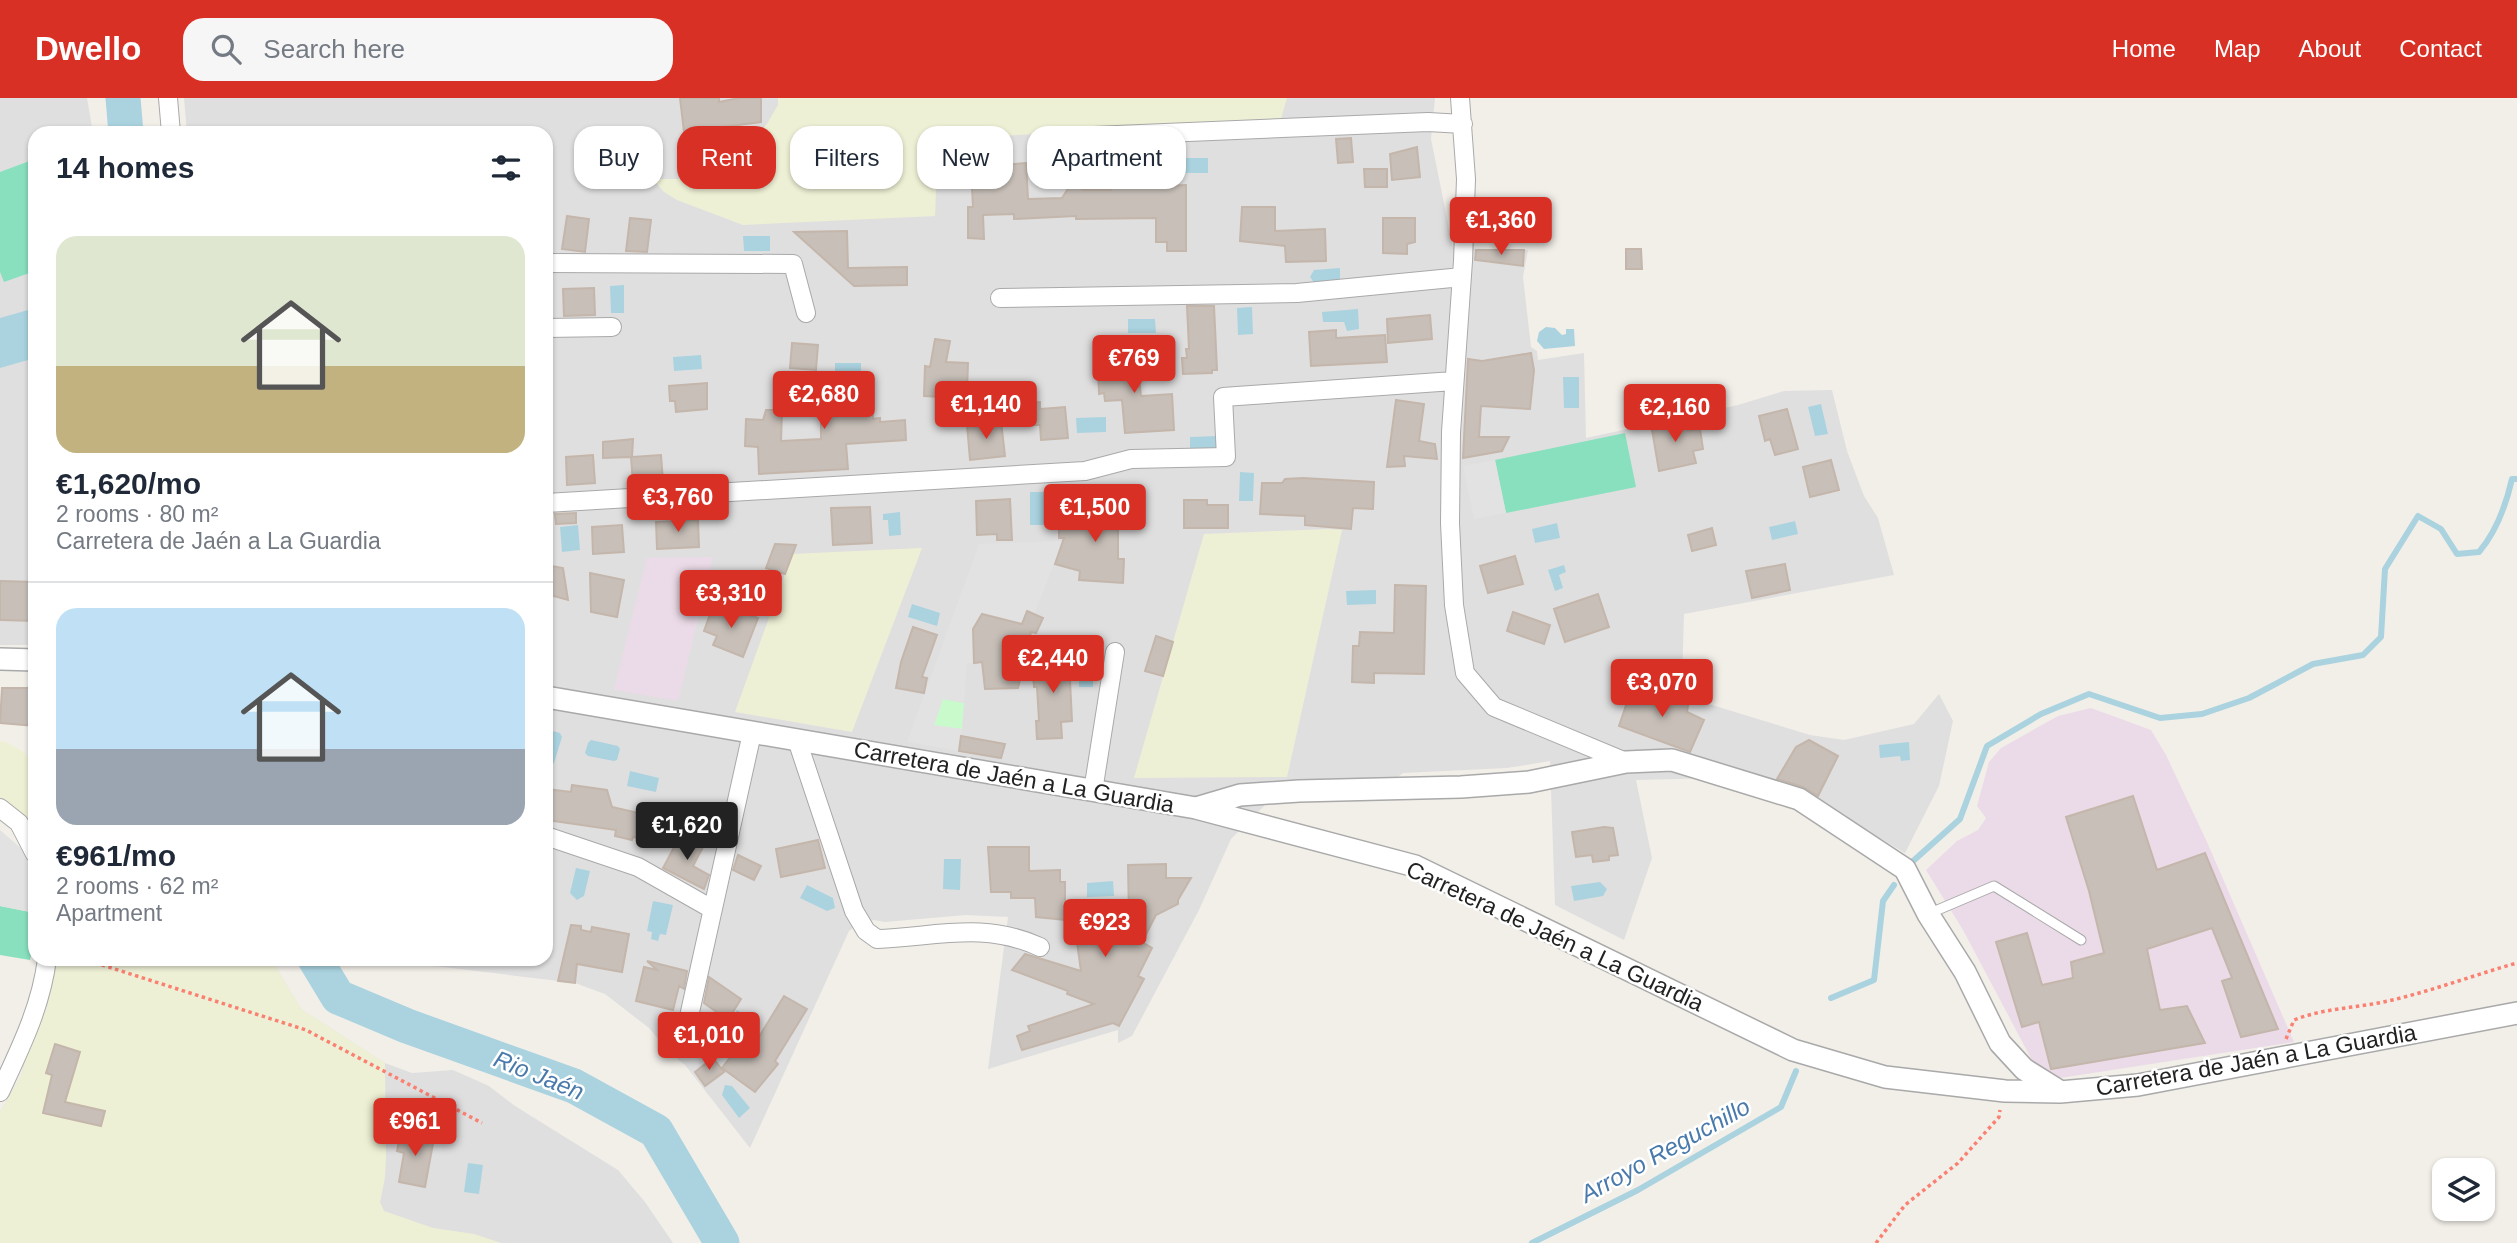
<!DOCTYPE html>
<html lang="en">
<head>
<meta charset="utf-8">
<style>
	body { margin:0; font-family:Arial,sans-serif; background:#f6f6f7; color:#1f2937; height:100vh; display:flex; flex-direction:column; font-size:26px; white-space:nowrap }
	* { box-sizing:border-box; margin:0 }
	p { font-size:23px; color:#747a83 }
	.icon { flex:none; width:38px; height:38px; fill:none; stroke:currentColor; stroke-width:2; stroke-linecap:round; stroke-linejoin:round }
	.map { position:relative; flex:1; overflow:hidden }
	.panel { position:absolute; left:28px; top:28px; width:525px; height:840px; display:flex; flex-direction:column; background:#fff; border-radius:21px; box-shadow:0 2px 5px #0004 }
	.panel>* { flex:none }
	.hud { position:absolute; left:574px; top:28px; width:665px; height:63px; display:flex; gap:14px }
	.buttons { position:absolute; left:2432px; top:1060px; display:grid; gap:14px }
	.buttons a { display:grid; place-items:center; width:63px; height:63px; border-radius:14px; background:#fff; box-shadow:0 2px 5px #0004; font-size:35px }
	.price { position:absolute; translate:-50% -60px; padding:0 16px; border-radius:7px; background:#d93025; color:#fff; font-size:23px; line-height:46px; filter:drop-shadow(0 2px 4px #0008) }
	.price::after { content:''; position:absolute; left:50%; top:42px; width:21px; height:16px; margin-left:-10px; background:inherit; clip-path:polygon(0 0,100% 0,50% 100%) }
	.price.current { background:#222; color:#fff }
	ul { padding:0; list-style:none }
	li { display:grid; align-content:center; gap:14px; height:371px; padding:0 28px }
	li+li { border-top:2px solid #e0e1e3 }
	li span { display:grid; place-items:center; height:217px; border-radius:21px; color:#555 }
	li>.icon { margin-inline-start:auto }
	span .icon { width:126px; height:126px; fill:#fffc; stroke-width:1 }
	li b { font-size:30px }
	h2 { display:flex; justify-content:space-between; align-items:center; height:84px; padding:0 28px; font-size:30px }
	.tag { padding:0 24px; border-radius:21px; background:#fff; box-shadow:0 2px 5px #0004; font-size:24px; line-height:63px }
	.tag.current { background:#d93025; color:#fff }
	header { display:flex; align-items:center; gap:42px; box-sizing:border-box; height:98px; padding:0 35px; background:#d93025; color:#fff }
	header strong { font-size:33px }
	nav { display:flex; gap:38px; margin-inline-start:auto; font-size:24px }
	.search { width:490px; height:63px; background:#f6f6f7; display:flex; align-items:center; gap:18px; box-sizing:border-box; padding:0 24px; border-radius:21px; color:#747a83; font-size:26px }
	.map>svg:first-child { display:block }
	.residential { fill:#e0dfdf }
	.industrial { fill:#ebdbe8 }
	.farmland { fill:#eef0d5 }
	.park { fill:#c8facc }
	.pitch { fill:#88e0be }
	.parking { fill:#e2e2e2 }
	.water { fill:#aad3df }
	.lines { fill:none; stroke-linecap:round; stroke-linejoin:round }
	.stream { stroke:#aad3df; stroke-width:6 }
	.river { stroke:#aad3df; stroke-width:35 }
	.building { fill:#c7bfb8; stroke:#c4b6ab; stroke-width:2 }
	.service-casing { stroke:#a9a9a9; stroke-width:11 }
	.minor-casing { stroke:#a9a9a9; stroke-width:20 }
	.tertiary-casing { stroke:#a9a9a9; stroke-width:24 }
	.path { stroke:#fa8072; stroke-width:3.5; stroke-dasharray:3.5 3.5; stroke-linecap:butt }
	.service { stroke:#fff; stroke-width:9 }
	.minor { stroke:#fff; stroke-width:18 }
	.tertiary { stroke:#fff; stroke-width:21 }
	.labels { text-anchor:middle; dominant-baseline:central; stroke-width:5; stroke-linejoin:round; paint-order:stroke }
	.street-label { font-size:23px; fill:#222; stroke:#fff }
	.water-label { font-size:24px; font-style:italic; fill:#4a7aab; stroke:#fff }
</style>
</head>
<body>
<header>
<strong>Dwello</strong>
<div class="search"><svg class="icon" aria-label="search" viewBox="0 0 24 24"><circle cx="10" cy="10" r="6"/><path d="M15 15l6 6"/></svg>Search here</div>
<nav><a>Home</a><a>Map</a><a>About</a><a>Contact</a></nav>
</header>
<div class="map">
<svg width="2517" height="1145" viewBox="0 0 2517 1145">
	<rect width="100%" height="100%" fill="#f2efe9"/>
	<!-- residential -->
	<path class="residential" d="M0,0H87L93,35H35V547H0Z
		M184,0H1435L1431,41L1453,150L1528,152L1523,179L1531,249L1537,253L1538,262L1584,255L1586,340L1738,307L1784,293L1832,292L1847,353L1864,398L1878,420L1894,477L1684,516L1682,582L1689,600L1810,637L1844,642L1914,626L1939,596L1953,623L1939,688L1905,755L1816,702L1758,679L1636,682L1652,760L1624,842L1555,807L1550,663L1507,670L1403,675L1391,684L1286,686L1231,741L1199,812L1132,938L1118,945V932L988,971L1008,819L966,817L885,824L874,822L854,829L849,833L750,1050L685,967L671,956L649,930L605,896L575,885L410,865L403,861H546V35H187Z
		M271,861L301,911L385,965L412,975L453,972L489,988L515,1008L618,1072L645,1104L673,1145H0V1014L21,978L25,959L47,910L50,878Z"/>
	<!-- industrial -->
	<path class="industrial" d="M713,459L678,603L614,592L647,460Z
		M2091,610L2151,632L2166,657L2207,744L2294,944L2060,980L2034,966L1963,832L1926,772L1957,743L1978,732L1986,720L1977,708L1989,664L2001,650L2058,618Z"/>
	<!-- farmland -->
	<path class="farmland" d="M778,0H1287L1280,24L938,41L935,118L743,127L677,102L664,94L653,81H679L717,71L735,58L767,26L778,7Z
		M1329,431L1342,432L1287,679L1134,680L1204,436Z
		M922,450L852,634L735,614L792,456Z
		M0,643L6,644L24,654L35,670V737L0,705Z
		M53,861H271L301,911L385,965L386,1057L385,1079L380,1104L384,1113L433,1130L474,1136L501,1145H0V1014L21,978L29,949L47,910Z"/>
	<!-- park -->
	<path class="park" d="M943,601L964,605L962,631L933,628Z"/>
	<!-- pitch -->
	<path class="pitch" d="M35,61V173L4,184L0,174V74Z
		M1625,335L1636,389L1506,415L1495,362Z
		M0,808L35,815V838L30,862L0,857Z"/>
	<!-- parking -->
	<path class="parking" d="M1495,362L1506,415L1474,421L1463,368Z
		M1063,443L1030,527L982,516L973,531L974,565H967L964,605L943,601L934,627L962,631L959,653L907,644L979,446Z
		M0,732L23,752L35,784V815L0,808Z"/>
	<!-- water -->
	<path class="water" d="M638,33L655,34L653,62L636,60Z
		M1177,60H1208V75H1177Z
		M743,138H770V153H744Z
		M1340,170V184L1315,186L1310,179L1314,172Z
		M624,187V215H611L610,188Z
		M1252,209L1253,236L1238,237L1237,210Z
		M35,210V260L0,270V220Z
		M1358,211L1359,231L1347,233L1344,224H1323L1322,214Z
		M1128,221H1155L1156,235H1128Z
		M1546,229L1555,230L1562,237L1566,236V231H1574L1575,248L1544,251L1537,243L1539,234Z
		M701,257L702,271L674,273L673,259Z
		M835,265H861V279H835Z
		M1563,279H1579V310H1564Z
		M1821,306L1828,336L1815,338L1808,309Z
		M1106,319V334L1077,335L1076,320Z
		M1217,338V351L1190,352V339Z
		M1240,374L1254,375L1253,403H1239Z
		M1030,394H1049L1048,427H1030Z
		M900,414L901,437L889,438L888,422H883V416Z
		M1795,423L1798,436L1772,442L1769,429Z
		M1557,425L1560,440L1535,445L1532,431Z
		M578,427L580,452L562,454L560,429Z
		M1564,467L1566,474L1559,477L1563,490L1555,493L1548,472Z
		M729,478L754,487L755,497L750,500L725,492Z
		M1376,492V506L1347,507L1346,493Z
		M912,506L940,515L937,528L908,519Z
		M1079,559L1093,560V589H1079Z
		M549,632L560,635L562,639L554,665L551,668L546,667V634Z
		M591,642L618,648L620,651L617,662L614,663L588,658L585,655L588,645Z
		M1909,644L1910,662L1901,663L1900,658L1880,660L1879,647Z
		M630,673L659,680L656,694L627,688Z
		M944,761H961L960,792L943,791Z
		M576,770L590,773L584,798L577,802L570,795Z
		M1113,783L1114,798L1087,799V785Z
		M1600,784L1607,791L1603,798L1574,803L1571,788Z
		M807,787L833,800L835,810L827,813L800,800Z
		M653,803L673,807L666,837L660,836L658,843L651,841L652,834L647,833Z
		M737,912L759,927L752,937L730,922Z
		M725,987L732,988L750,1010L739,1020L722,997Z
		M468,1065L483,1067L479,1096L464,1094Z"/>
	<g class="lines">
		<!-- stream -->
		<path class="stream" d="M1912,764L1960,721L1987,648L2041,616L2089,596L2160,620L2202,616L2249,600L2313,566L2363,557L2381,539L2385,471L2418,418L2441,431L2457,456L2479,454C2497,433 2506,407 2512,381H2517
			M1831,900L1874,882L1883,803L1894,787
			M1532,1145L1638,1092L1781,1009L1796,973"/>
		<!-- river -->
		<path class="river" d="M123,0L126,35
			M315,861L338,899L407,928L574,988L656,1033L722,1145"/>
	</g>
	<!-- building -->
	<path class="building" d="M680,0H719V4L739,0H761V24L684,34Z
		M1351,40L1353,64L1338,65L1336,41Z
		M1417,49L1420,79L1392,82L1390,56Z
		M988,50V62H1003V67L1026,65L1028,101L1062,100L1071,86L1084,92H1111V61L1142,60L1143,89L1186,87V153H1167V144H1156V120L1076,121V118L1014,121V116L983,117L984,141L968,140V109H973L970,51Z
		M1364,71H1387V89H1365Z
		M1242,109H1275V133L1325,131L1326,163L1286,164L1285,148L1240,143Z
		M567,118L589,121L585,154L562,151Z
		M630,120L651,122L647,154L626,153Z
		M1383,120H1415V144L1407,146V156L1383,155Z
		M847,133L848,170L907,169V187L854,188L794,134Z
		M1626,151H1641L1642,171H1626Z
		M1476,152H1524L1523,168L1475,162Z
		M594,190L595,217L564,218L563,191Z
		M1187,208H1214L1217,272H1212V275L1183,276L1182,260H1187L1186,251H1189Z
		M1430,217L1432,241L1388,245L1387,221Z
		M1336,232V240L1385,237L1387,264L1311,268L1309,234Z
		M935,241L950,243L946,264L968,265L966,321L949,324L945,299L924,298L925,268L930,269Z
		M792,245L818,247L816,272L790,270Z
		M1136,251L1141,298L1172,296L1174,332L1125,335L1122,302L1105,303L1104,295L1099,296L1098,270H1106V253Z
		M1531,255L1534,272L1530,311L1481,308L1479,339H1509L1502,353L1463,360L1468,261L1482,263Z
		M821,279L872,280L873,321L880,320V324L905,322L906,342L846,346L848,371L759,376L758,349L745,348L746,321L763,322L766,312H773L782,314L781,343L821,341Z
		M707,285V311L676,314L675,303H670L669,288Z
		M1396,302L1424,306L1419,343L1435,346L1437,361L1404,358L1405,368L1387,369Z
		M1040,304V311L1065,309L1068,340L1041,342L1040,327H1013L1010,307Z
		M1787,311L1798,351L1775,357L1770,341L1765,343L1759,318Z
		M1685,319L1688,333L1700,331L1703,351L1693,353L1696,365L1659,373L1651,326Z
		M1001,323L1005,358L970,362L967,327Z
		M633,341L632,359L661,357L663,383L633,385L631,359L603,360V344Z
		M593,357L595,385L567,387L566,359Z
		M1831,362L1839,392L1810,399L1803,369Z
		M1303,380L1374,384L1373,411L1353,410L1351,431L1305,427V418L1260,416L1262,385H1282L1285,381Z
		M1010,401L1012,442H997V436L977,437L976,403Z
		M1105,402H1129V428H1118V461H1124L1123,485L1079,482L1080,473L1055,466L1064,440H1059V423L1094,422V412H1105Z
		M1184,402H1207V407H1228V430H1184Z
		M870,409L872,445L833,447L831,410Z
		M576,415V425L556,426L555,416Z
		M698,422L699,449L657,451L656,424Z
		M622,427L624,454L593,456L592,429Z
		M1712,430L1716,447L1692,453L1688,437Z
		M775,446L796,447L785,476L766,470Z
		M1515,458L1523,486L1488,495L1480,468Z
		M1785,466L1790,492L1752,500L1746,473Z
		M546,467L563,470L568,502L546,496Z
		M590,475L624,482L617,519L591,514Z
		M0,483L35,484V523L0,522Z
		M1395,487L1426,488L1424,576L1374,575V585L1352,584L1353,548H1359L1360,534L1394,535Z
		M1598,496L1609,529L1565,544L1554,511Z
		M713,508L739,517L740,513L758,520L743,559L713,547L717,538L704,533Z
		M1027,513L1043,520L1036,535L1031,534L1018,590L985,591L982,564L974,565L973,531L982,516L1022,526Z
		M1513,514L1550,527L1544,546L1507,533Z
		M913,529L937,537L922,579L927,580L924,595L896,590L901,564Z
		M1156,538L1173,544L1163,578L1145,573Z
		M1074,561V582H1070L1072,623L1061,624L1062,640L1037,641L1036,623H1039L1037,589H1034L1032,562Z
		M2,590H35V628L0,625Z
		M1632,590L1672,602L1674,596L1689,601L1687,614L1704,622L1690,654L1619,628Z
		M961,638L1005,646L1001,660L959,653Z
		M1809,642L1838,658L1818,698L1803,689L1777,681L1796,649Z
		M572,687L607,692L612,709L656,719L650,743L633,739L632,742L615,738L616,732L546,722V691L571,694Z
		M2133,698L2157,772L2205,755L2278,931L2241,939L2222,883L2232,880L2212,830L2147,851L2160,912L2187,908L2205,945L2051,971L2039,924L2022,929L1996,844L2027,835L2042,887L2073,880L2071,864L2104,855L2089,793L2066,719Z
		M1604,729L1613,730L1618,757L1609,758V762L1593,764L1592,757L1576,759L1572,734Z
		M680,738L703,749L693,768L709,777L704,791L663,770Z
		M818,742L825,770L781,779L776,751Z
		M988,749H1029V773L1060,772V784H1065V822L1036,819L1035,800H1011V794H991Z
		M738,757L761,768L754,782L733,772Z
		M1166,766V780H1191L1178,802V806L1156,817L1142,844L1152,850L1138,878L1144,881L1119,928L1113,925L1022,952L1017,938L1030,933L1028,928L1094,906L1067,896L1068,893L1012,872L1025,856L1081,873L1074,823L1106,818V815L1129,819L1128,767Z
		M571,827L581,828V832L591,834L592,829L629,836L622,874L577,866L575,885L558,883Z
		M647,863L687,873L684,891L679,888L673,912L636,903L644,869L657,872Z
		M709,879L741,901L728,922L704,905Z
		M784,898L807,911L775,963L778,966L755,994L722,970L745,940L754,947Z
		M55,946L80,954L65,1004L105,1013L101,1028L43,1015L52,977L46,975Z
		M713,960L724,974L705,988L695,974Z
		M401,1033L434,1040L425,1089L399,1084L404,1055L397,1053Z"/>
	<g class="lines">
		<defs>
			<path id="service" d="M1928,816L1994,788L2081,842"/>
			<path id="minor" d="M168,0L171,35
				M1460,0L1466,81L1463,163L1451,334L1450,425L1454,507L1465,575L1494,609L1626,664
				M1093,38L1428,24L1463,26
				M546,165L793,166L806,215
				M1000,200L1297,195L1462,179
				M546,230L612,229
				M546,405L1085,373L1131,361L1226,359L1223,299L1454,283
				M797,642L854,813L866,833L877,841C935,839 984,823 1040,849
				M1093,693L1115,554
				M0,710L19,725L35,756
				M546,738L638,769L712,811
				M682,950L752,635
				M0,994C20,951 41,909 47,861"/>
			<path id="tertiary" d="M0,561L35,562
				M546,599L1196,710L1415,768L1793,952L1885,979L2005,993L2060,994L2138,987L2517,915
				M1196,710L1240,697L1299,693L1461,689L1529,684L1626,664L1672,662L1799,701L1905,771L1928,816L1965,874L2000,945L2024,971L2059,993"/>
		</defs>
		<!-- service casing -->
		<use href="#service" class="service-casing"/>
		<!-- minor casing -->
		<use href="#minor" class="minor-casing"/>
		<!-- tertiary casing -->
		<use href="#tertiary" class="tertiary-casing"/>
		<!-- path -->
		<path class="path" d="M89,861L96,865L306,932L482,1025
			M2286,941L2294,922C2324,910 2357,910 2388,903C2432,893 2474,877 2517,865
			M1876,1145L1905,1107L1958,1065L1999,1019L2000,1012"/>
		<!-- service -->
		<use href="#service" class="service"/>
		<!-- minor -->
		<use href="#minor" class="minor"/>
		<!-- tertiary -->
		<use href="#tertiary" class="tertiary"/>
	</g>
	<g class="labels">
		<!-- street labels -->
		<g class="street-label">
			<text transform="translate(1014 679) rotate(10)">Carretera de Jaén a La Guardia</text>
			<text transform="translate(1555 838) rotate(25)">Carretera de Jaén a La Guardia</text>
			<text transform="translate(2256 962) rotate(-10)">Carretera de Jaén a La Guardia</text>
		</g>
		<!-- water labels -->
		<g class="water-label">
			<text transform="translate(539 977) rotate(22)">Rio Jaén</text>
			<text transform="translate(1665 1052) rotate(-29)">Arroyo Reguchillo</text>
		</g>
	</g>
</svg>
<div class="buttons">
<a><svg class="icon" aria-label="layers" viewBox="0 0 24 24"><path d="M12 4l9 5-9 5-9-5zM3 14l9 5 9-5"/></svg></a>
</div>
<b class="price" style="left:1501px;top:159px">€1,360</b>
<b class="price" style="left:1134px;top:297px">€769</b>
<b class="price" style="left:824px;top:333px">€2,680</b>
<b class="price" style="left:986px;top:343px">€1,140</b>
<b class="price" style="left:1675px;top:346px">€2,160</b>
<b class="price" style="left:678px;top:436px">€3,760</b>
<b class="price" style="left:1095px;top:446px">€1,500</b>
<b class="price" style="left:731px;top:532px">€3,310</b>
<b class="price" style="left:1053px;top:597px">€2,440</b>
<b class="price" style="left:1662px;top:621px">€3,070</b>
<b class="price current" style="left:687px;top:764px">€1,620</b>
<b class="price" style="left:1105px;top:861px">€923</b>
<b class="price" style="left:709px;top:974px">€1,010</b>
<b class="price" style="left:415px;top:1060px">€961</b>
<div class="hud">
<a class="tag">Buy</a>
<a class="tag current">Rent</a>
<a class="tag">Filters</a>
<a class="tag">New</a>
<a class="tag">Apartment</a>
</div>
<section class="panel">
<h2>14 homes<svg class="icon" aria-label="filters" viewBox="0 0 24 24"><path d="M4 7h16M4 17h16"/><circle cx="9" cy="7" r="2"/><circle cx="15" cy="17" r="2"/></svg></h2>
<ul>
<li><span style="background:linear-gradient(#dfe7d0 60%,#c2b280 0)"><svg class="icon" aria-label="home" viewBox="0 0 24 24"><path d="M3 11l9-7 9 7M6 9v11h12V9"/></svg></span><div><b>€1,620/mo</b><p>2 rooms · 80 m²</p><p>Carretera de Jaén a La Guardia</p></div></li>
<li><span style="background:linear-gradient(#bfe0f5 65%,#9aa5b1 0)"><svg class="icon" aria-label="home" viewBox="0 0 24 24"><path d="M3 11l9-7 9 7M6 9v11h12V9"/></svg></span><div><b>€961/mo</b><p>2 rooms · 62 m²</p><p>Apartment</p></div></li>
</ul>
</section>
</div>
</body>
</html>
